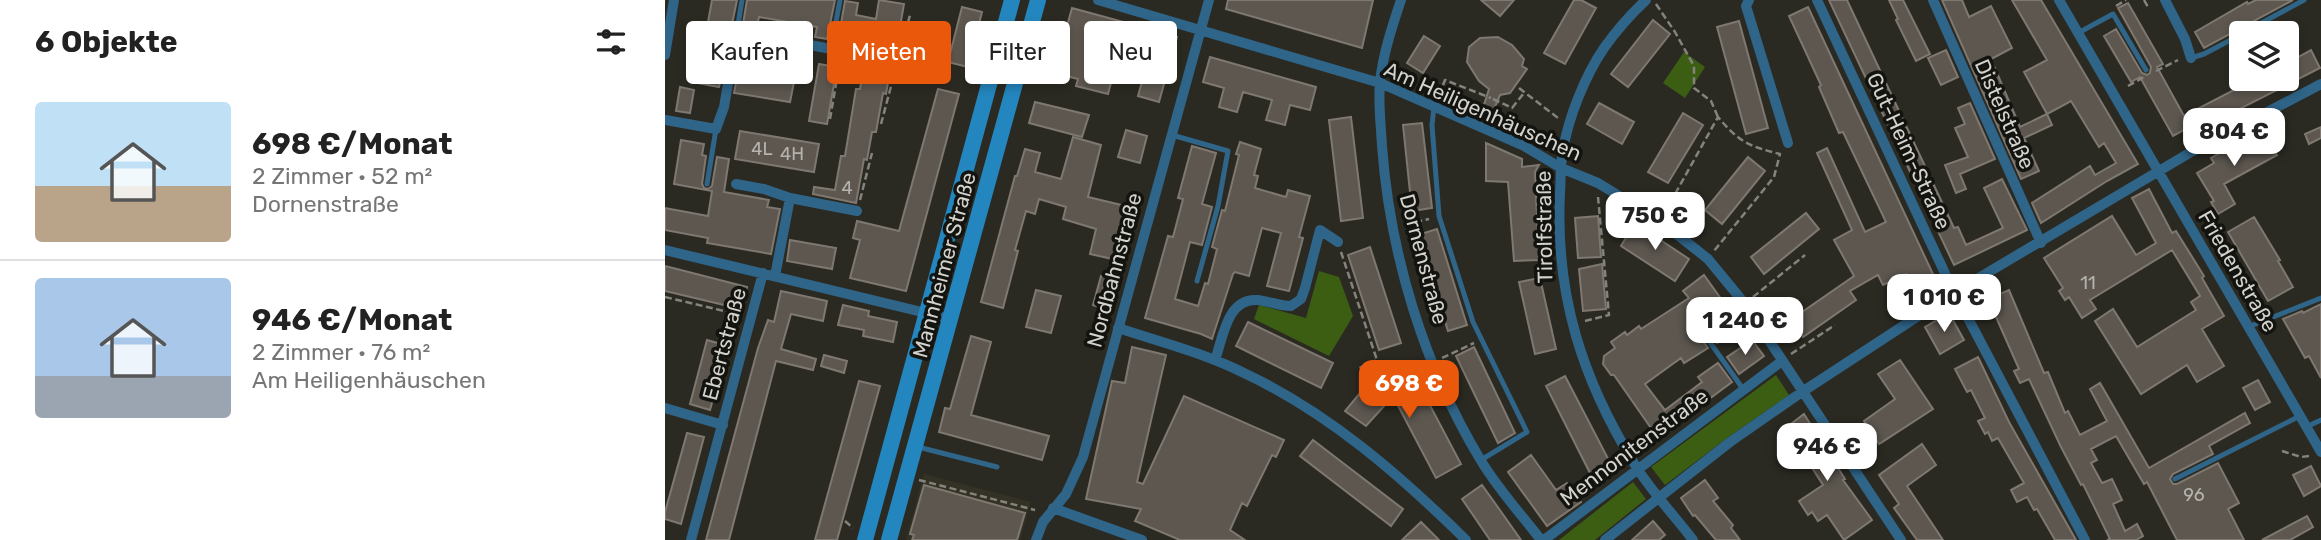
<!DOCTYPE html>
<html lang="de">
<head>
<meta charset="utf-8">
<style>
	body { margin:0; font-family:Rubik,sans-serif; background:#f2f2f2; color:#222; height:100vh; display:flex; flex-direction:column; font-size:26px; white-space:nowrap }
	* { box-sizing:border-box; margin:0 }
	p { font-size:23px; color:#767676 }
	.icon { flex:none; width:38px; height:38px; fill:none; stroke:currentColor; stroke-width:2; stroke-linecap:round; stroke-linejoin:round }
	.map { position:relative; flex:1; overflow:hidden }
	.details { display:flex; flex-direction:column; background:#fff; width:665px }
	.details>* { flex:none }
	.hud { position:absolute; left:21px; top:21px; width:665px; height:63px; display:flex; gap:14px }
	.fabs { position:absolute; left:1564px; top:21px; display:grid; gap:14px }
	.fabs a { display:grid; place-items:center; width:70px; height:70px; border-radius:7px; background:#fff; box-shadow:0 4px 10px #0003; font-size:35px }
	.price { position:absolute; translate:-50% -60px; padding:0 16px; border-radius:14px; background:#fff; color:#222; font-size:23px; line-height:46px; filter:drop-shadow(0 2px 4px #0008) }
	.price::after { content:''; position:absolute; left:50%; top:42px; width:21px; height:16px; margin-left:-10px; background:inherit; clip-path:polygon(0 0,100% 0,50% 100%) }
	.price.current { background:#ea580c; color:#fff }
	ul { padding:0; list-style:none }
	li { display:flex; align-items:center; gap:21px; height:175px; padding:0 35px }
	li+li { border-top:2px solid #e0e0e0 }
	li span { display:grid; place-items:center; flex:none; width:196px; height:140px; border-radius:7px; color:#555 }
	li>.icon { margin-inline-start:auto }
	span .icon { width:84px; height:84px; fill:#fffc; stroke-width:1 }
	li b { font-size:30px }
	h2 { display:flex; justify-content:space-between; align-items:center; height:84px; padding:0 35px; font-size:30px }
	.tag { padding:0 24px; border-radius:7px; background:#fff; box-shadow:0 4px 10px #0003; font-size:24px; line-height:63px }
	.tag.current { background:#ea580c; color:#fff }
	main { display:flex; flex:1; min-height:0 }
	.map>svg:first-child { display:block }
	.built { fill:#343224 }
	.green { fill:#3b5e13 }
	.building { fill:#5d5750; stroke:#7e7870; stroke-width:2 }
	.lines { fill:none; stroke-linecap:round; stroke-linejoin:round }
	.path { stroke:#84837d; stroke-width:2.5; stroke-dasharray:7 3.5; stroke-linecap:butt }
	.lane { stroke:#2f6589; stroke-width:5 }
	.street { stroke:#2f6589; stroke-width:10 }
	.secondary { stroke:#2486be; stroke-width:16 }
	.labels { text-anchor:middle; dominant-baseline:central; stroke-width:7; stroke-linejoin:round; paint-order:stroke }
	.number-label { font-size:18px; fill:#b6b3ae }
	.street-label { font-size:21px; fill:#d3d2cd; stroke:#13130f }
</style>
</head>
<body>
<main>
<section class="details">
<h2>6 Objekte<svg class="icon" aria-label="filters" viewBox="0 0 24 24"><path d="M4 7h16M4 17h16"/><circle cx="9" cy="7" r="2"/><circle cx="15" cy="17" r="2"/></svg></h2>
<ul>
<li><span style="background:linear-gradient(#bfe0f5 60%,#b9a48a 0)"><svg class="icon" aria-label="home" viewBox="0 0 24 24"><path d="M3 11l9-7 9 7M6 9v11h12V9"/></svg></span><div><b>698 €/Monat</b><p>2 Zimmer · 52 m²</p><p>Dornenstraße</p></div></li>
<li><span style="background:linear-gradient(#a9c7e8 70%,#9aa5b1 0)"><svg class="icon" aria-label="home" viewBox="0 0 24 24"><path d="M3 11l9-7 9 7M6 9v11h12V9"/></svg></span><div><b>946 €/Monat</b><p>2 Zimmer · 76 m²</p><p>Am Heiligenhäuschen</p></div></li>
</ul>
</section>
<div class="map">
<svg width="1656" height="540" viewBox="0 0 1656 540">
	<rect width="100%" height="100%" fill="#2b2a22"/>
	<!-- built -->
	<path class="built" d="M259,474L366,502L355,540H241Z"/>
	<!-- green -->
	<path class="green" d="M81,39L131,48L127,71L78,62Z
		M1019,52L1040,67L1020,98L998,83Z
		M654,271L674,277L688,316L664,356L589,319L594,305L641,318Z
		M1111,375L1124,395L1062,438L1000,485L986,467Z
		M968,482L981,499L930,540H894Z"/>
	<!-- building -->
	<path class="building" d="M47,0H72L54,87L32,83Z
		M82,0H170L162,39L150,37L152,27L94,17L92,26L78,24Z
		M214,0L239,4L229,61L227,60L221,94L218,93L211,132H207L202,160L199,159L191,203L148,194L149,187L170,190L176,156H180L191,89H195L198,70H202L206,47L173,41L180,1L193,3L191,15L211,19Z
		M563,0H708L697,48L561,9Z
		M816,0H849L835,16Z
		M909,0H916L931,8L900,64L879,53Z
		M1164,0H1182L1289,228L1293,227L1301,245L1338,228L1319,188L1337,179L1362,230L1289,265Z
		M1224,0H1238L1265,54L1251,61L1231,20L1233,19Z
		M1277,0H1297L1304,17L1326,6L1347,48L1326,59L1355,127L1382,114L1359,72L1382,60L1347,0H1376L1473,164L1442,181L1376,223L1367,203L1425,166L1430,175L1451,163L1439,143L1434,147L1406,101L1382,114L1387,125L1359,138L1374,171L1356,179Z
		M1591,0H1628L1539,48L1530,32L1582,2L1583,4Z
		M1463,3L1498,64L1492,67L1519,116L1590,79H1622V63L1646,50L1655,68L1543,125L1539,119L1508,136L1475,77L1466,82L1439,36L1451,29L1477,73L1482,75L1485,73L1486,67L1453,8Z
		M297,7L317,12L303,67L283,62Z
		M1143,7L1274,287L1252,297L1241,274L1218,285L1213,275L1185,291L1191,300L1138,337L1133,330L1121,338L1106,316L1116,309L1124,321L1189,276L1169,240L1187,230L1152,153L1162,148L1200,232L1221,222L1178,132L1174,133L1154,87L1156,85L1124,16Z
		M407,8L462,23L443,94L411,86L413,79L389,73Z
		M988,20L1005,34L963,87L946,74Z
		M1074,21L1103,128L1081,134L1052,27Z
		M491,31L512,37L494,102L473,96Z
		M759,36L775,46L758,73L742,63Z
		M833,37L847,45L859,59L857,66L862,69L845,93L835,95L827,114L817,111L824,89L814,81L802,62L804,47L815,38Z
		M1281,50L1293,77L1276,85L1263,58Z
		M545,57L651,87L645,110L625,105L620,125L601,120L607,100L578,92L572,112L554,107L559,88L538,82Z
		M154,64L172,67L162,124L144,121Z
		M73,72L129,82L125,102L69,93Z
		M15,87L29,90L25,113L11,111Z
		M273,89L294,94L241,291L185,278L195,240L188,238L192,221L234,231Z
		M370,102L424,115L417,137L364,123Z
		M934,103L969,122L957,144L922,124Z
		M1305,103L1330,159L1295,174L1301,189L1291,193L1280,165L1303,157L1290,128L1300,124L1293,108Z
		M1018,113L1038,125L1003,183L983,172Z
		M686,117L698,218L676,221L664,120Z
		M757,123L767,208L747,211L738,125Z
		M1656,127V138L1644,144L1640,134Z
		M461,130L482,136L475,163L453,157Z
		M75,131L154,144L149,172L70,159Z
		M1586,135L1590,142L1601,136L1612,155L1559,184L1570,204L1553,214L1546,202L1549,201L1532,173L1549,163L1546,158Z
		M408,137L436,145L423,197L465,207L452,260L425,254L431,229L398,219L401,207L374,199L370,214L361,211L350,250L353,251L338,308L316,302L350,176H352L360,149L375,153L370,172L396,179Z
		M16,140L39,144L37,155L41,156L37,184L39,188L43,189L47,186L52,157L64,159L59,192L104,200L102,207L115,209L106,254L42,243L43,238L0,230V208L43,216L47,191L9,184Z
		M575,142L596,149L589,175L593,176L590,188L621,197L623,190L645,196L634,237L638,238L624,291L602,286L616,233L597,228L584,276L570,272L568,274L547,339L536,334L480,318L503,236L508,237L518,199L513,198L527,146L551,153L537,204L547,207L537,245L525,242L510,299L533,306L540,283L543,284L552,249L547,247L557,210L560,211L574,155L571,154Z
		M821,143L857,159V167L874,165L870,172L874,260L849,261L843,182L821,181Z
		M1083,157L1100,171L1057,224L1040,210Z
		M1484,189L1507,233L1511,231L1539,276L1537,278L1559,316L1537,329L1559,366L1532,382L1522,365L1476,394L1430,321L1448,309L1472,347L1531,310L1526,302L1535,296L1507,250L1425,300L1431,309L1417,318L1404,297L1400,300L1394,291L1398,288L1379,258L1447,216L1471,255L1491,243L1467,198Z
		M1141,213L1154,229L1099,274L1086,257Z
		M933,216L936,257L913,258L910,218Z
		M1589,217L1615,260L1613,261L1628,287L1603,301L1563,232Z
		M970,223L1024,259L1010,281L956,246Z
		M772,229L802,325L783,331L753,235Z
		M125,240L171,248L167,269L122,261Z
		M705,247L736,343L714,350L683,255Z
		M937,264L941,309L918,311L914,269Z
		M0,266L82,287L76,309L0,291Z
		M1039,275L1077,328L1052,343L1034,317L1028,316L1025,323L1043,348L1019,363L1016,358L980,384L1000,410L1037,382L1033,377L1053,363L1067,382L997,434L993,428L988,431L949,375H946L938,364L939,356L950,348L946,342L960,332L962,335L974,326L976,329L1024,298L1018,291Z
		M436,276L452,281L443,310L428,305Z
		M875,278L891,349L870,354L854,282Z
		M371,290L396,296L386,333L361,327Z
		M1344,290L1379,373L1383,372L1400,413L1403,411L1415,435L1442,421L1425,389L1435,383L1484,468L1580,413L1585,423L1544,446L1548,454L1508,474L1505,479L1508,484H1512L1553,463L1574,503L1563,509L1579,540H1512L1482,482L1479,484L1451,436L1426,449L1432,460L1426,463L1437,483L1447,479L1457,500L1448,504L1460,531L1472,524L1478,536L1471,540H1442L1445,539L1418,484L1416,485L1396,447L1364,379L1355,383L1349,371L1354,369L1323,299Z
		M116,291L162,301L158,321L126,314L116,349L151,359L148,370L111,361L64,540H41L93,348L103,320L109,322Z
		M1656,304V378L1644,356L1640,358L1618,319L1637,311L1638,313Z
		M178,305L204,311L203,316L232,322L228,342L198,336L199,330L173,325Z
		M1284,313L1299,340L1275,354L1260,327Z
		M583,322L668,363L656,388L571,346Z
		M306,336L326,342L306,415L384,436L377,460L274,432L280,408L285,409Z
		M42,340L63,346L45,410L25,404Z
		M1087,340L1099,356L1074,374L1062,357Z
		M467,347L501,355L472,482L478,484L519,396L619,440L611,457L607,455L582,506L577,503L565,530L580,540H515L470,521L476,509L421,499L447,381L460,383Z
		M809,347L850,433L833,443L791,356Z
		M159,355L182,361L179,373L156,366Z
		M1313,357L1344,422L1411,540H1390L1372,509L1369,510L1362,497L1352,502L1346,490L1359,483L1333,438L1327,441L1323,432L1320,434L1313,421L1320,418L1306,390L1302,392L1290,369Z
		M1235,360L1268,409L1214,444L1199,421L1230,399L1213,374Z
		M900,376L949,470L929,481L881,386Z
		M750,377L796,464L771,478L729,398L719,406L701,426L680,411L700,387L719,378L725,391Z
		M1593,380L1605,402L1590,410L1578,388Z
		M194,381L215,386L177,522L172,540H150Z
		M1139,414L1180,479L1178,480L1207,520L1179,540L1162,515L1153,521L1147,512L1143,515L1134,501L1158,485L1131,443L1129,444L1118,430Z
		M22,433L39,437L16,524L0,519V512Z
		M648,440L738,509L726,526L635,456Z
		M1257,444L1271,465L1242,486L1278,540H1252L1229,508L1234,504L1214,475Z
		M866,455L891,490L902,483L916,502L882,526L843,472Z
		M1646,466L1656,486L1639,496L1628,475Z
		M1040,480L1053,498L1048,501L1068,525L1066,528L1075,540H1051L1030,515L1028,516L1016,498Z
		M259,485L360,513L352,540H247L249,535L245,534Z
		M817,485L837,513L856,540H825L797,499Z
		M1642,516L1648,527L1625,540H1597Z
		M988,521L1000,535L994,540H967Z
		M756,522L774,540H737Z"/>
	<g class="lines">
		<!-- path -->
		<path class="path" d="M1479,0L1483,7
			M991,4L1010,32L1029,66V88L1046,101L1053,117
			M1451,6L1461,0
			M188,58L230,66
			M76,67L127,76L132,75L135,55
			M1491,71L1513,60
			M1463,86L1479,77
			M854,88L893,118
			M774,95L780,80L826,98
			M828,99L847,108L859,93
			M165,119L174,67
			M216,124L245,15
			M195,200L207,153
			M1000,212L1053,117C1074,142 1083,146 1115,154L1109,177L1049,251
			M740,224L764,219
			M676,252L712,360L694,368
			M0,297L76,315
			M1088,297L1140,255
			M920,321L944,315L933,197
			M1126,354L1170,325
			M777,358L809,343
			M1617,451L1636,457L1644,456
			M254,480L370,510
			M180,521L188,528"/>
		<!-- lane -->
		<path class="lane" d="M72,31L77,0
			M1413,33L1448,14L1481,70
			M1578,33L1639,0
			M166,49L175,0
			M1526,58L1539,54L1577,34
			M769,107L767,125L774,216L808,322L862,432L816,460
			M507,135L563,151L553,206L532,281
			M42,184L51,129
			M1030,321L1078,389
			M1583,327L1656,298
			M1641,427L1656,420
			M253,447L332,467
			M1510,479L1635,416"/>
		<!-- street -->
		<path class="street" d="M433,0L715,83L859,146L896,168L933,183L995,221L1043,259L1080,304L1236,540
			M736,0C727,27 718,54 715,82C713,103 716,126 717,146C725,255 759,366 815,459C832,488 856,514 876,540
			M981,0C966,14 951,31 939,48C920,76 903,118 898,151C895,165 896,179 895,193C890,295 917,379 970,465C986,491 1009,515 1028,540
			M1084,0L1081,6L1123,143
			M1152,0L1285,284L1420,540
			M1268,0L1376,243
			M1394,0L1656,452
			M1500,0L1520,39L1526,58
			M0,55L9,0
			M0,120L51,129L59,107L72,31L166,49L176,56
			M71,184L99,189L125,198L192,211
			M0,250L286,319
			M110,276L125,198
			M453,328C496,342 539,353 579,373C664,413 735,475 801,540
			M550,360C558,338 562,298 592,300C604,301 614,306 626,306L636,299L640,288L655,230L673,242
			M0,408L58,425
			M388,508L477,540
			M26,540L98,273
			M371,540L378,522L401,494L418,457L544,0
			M879,540L1117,361
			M940,540L1065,442L1137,392L1290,292L1526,152L1656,84"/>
		<!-- secondary -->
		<path class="secondary" d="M200,540L347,0
			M224,540L373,0"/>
	</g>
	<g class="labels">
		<!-- number labels -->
		<g class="number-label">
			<text x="97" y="149">4L</text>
			<text x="127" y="154">4H</text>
			<text x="182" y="188">4</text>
			<text x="1423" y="283">11</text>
			<text x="1529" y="495">96</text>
		</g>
		<!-- street labels -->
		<g class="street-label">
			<text transform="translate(818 111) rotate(24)">Am Heiligenhäuschen</text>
			<text transform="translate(1340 114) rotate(66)">Distelstraße</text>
			<text transform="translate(1244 151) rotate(65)">Gut-Heim-Straße</text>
			<text transform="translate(879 227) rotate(-91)">Tirolfstraße</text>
			<text transform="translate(759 259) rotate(75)">Dornenstraße</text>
			<text transform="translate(279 265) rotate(-75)">Mannheimer Straße</text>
			<text transform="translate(449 270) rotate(-75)">Nordbahnstraße</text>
			<text transform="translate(1573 271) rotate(60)">Friedenstraße</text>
			<text transform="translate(59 344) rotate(-75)">Ebertstraße</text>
			<text transform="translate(969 447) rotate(-37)">Mennonitenstraße</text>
		</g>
	</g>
</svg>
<div class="fabs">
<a><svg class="icon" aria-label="layers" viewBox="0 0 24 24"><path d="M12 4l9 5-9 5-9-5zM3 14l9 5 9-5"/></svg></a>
</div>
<b class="price" style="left:1569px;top:168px">804 €</b>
<b class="price" style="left:990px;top:252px">750 €</b>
<b class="price" style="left:1279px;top:334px">1 010 €</b>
<b class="price" style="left:1080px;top:357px">1 240 €</b>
<b class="price current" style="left:744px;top:420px">698 €</b>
<b class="price" style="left:1162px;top:483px">946 €</b>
<div class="hud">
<a class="tag">Kaufen</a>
<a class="tag current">Mieten</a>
<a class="tag">Filter</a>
<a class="tag">Neu</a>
</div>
</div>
</main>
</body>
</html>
